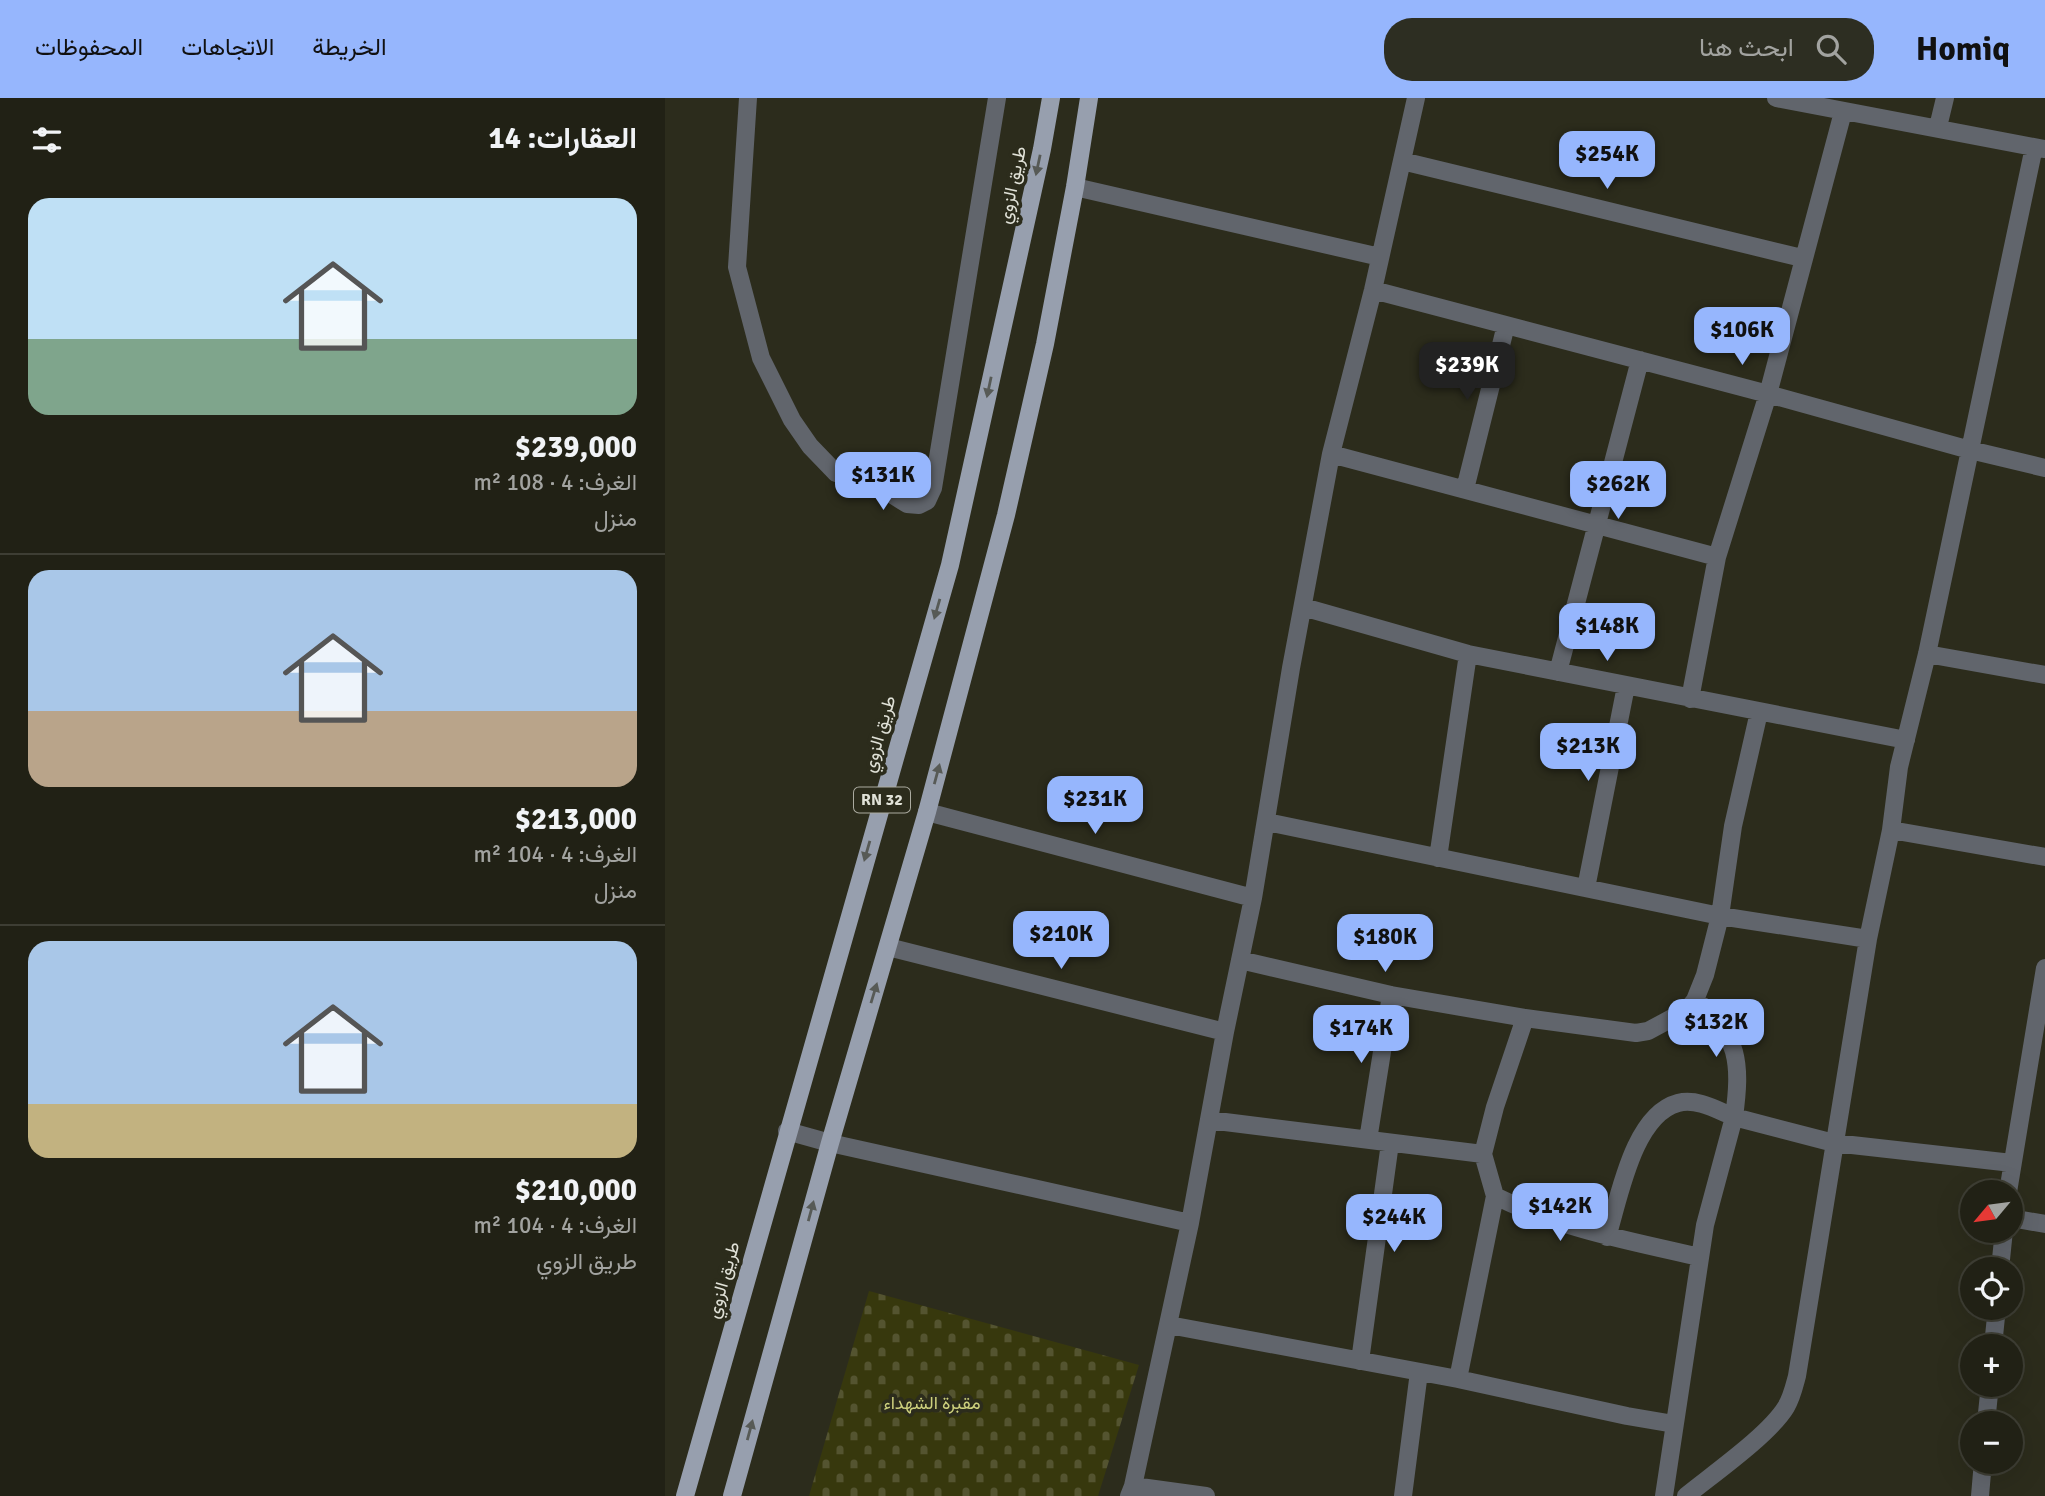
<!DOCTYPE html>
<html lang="ar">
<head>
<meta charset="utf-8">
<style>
	body { margin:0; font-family:Signika,Vazirmatn,sans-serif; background:#2d2e22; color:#f1f3f6; direction:rtl; height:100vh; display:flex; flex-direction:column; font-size:26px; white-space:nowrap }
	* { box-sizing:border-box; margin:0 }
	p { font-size:23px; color:#a2a3a0 }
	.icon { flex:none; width:38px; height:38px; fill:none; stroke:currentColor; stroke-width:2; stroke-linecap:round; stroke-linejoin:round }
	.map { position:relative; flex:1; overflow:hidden; direction:ltr }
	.details { display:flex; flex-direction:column; background:#212115; width:665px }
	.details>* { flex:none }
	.needle { width:46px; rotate:241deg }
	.fabs { position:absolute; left:1295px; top:1082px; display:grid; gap:14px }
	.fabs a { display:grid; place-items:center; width:63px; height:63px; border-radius:50%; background:#212115; box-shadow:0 7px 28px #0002,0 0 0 2px #3e3e34; font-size:35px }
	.price { position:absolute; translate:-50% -60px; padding:0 16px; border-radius:14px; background:#96b6fd; color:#111; font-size:23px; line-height:46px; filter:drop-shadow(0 2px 4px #0008) }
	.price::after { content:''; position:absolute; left:50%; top:42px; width:21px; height:16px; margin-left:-10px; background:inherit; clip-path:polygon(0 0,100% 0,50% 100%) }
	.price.current { background:#222; color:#fff }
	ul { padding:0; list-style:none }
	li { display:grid; align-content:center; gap:14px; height:371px; padding:0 28px }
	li+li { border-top:2px solid #3e3e34 }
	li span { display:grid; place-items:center; height:217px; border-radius:21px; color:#555 }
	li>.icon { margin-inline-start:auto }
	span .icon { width:126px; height:126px; fill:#fffc; stroke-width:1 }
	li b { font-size:30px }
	h2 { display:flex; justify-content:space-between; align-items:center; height:84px; padding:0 28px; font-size:30px }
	header { display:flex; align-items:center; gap:42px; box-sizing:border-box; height:98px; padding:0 35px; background:#96b6fd; color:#111 }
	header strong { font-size:33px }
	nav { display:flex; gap:38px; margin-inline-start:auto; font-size:24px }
	.search { width:490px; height:63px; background:#2d2e22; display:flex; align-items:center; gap:18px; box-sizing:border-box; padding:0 24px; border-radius:28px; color:#a2a3a0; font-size:26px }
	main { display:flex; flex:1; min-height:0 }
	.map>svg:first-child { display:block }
	.cemetery { fill:url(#cemetery-stones) }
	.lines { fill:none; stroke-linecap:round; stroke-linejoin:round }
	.street { stroke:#61656c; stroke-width:18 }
	.primary { stroke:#979fae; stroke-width:18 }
	.oneway { fill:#575a56 }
	.labels { text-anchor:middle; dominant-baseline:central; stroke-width:7; stroke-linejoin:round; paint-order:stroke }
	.shield { fill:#2c2c1c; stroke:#ababa0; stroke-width:2 }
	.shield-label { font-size:16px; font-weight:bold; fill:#e1e2d8 }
	.street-label { font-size:18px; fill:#e1e2d8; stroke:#2c2c1c }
	.park-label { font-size:18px; fill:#cdd07d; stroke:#2c2c1c }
</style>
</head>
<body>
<header>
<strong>Homiq</strong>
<div class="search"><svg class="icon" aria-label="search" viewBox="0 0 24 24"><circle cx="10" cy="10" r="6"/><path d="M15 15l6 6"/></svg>ابحث هنا</div>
<nav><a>الخريطة</a><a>الاتجاهات</a><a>المحفوظات</a></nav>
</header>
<main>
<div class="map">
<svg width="1380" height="1398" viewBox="0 0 1380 1398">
	<defs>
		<pattern id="cemetery-stones" width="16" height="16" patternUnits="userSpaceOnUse" patternTransform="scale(1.75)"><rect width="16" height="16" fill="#37380d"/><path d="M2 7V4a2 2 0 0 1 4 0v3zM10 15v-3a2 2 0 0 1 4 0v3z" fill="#545430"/></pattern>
	</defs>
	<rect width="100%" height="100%" fill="#2c2c1c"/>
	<!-- cemetery -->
	<path class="cemetery" d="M204,1193L474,1267L433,1398H144Z"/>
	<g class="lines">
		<!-- street -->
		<path class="street" d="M83,0L72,169L96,260L127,322L145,348L171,375L215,389L242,406L254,407L262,403L268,390L332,0
			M1111,0L1379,51
			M1178,14L1103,296L1305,352L1262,556L1234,669L1226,732
			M1273,29L1280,0
			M1369,49L1305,352L1380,370
			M737,63L1137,160
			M410,89L715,159
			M708,192L1103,296L1052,459L1025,601
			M666,356L1052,459
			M800,391L841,227
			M638,509L803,556L1241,642
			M1262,556L1380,577
			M893,574L975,262
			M262,714L588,800
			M602,724L1055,818L1203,841
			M773,760L803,556
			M921,790L961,588
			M223,849L560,934
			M575,862L726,897L860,920
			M544,1022L818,1056L830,1009L860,920L971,935L983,933L1022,912L1030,902L1040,877L1055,818L1068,728L1094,614
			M122,1033L165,1045L525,1125
			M703,1042L726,897
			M818,1056L830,1098C895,1130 964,1143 1035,1159
			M1343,1094L1380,870
			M1346,1120L1380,1126
			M942,1139C954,1101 968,1017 1013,1005C1032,1000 1052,1012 1069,1019C1076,967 1075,936 1030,902
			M1335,1171L1339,1132
			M504,1227L793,1281L962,1318L1009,1326
			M1328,1248L1332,1209
			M695,1263L725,1045
			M793,1281L830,1098
			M1321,1325L1325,1286
			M468,1388L541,1398
			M464,1398L468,1388L525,1125L560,934L588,800L626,570L666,356L708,192L751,0
			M738,1398L754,1274
			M999,1398L1040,1127L1069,1019L1169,1045L1347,1065
			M1021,1398C1048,1376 1104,1337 1121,1309C1127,1299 1129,1289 1132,1278L1203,841L1226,732L1380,759
			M1315,1398L1318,1363"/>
		<!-- primary -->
		<path class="primary" d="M20,1398L285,467L377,51L386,0
			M67,1398L165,1045L262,714L341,417L380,246L410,89L424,0"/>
	</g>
	<!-- one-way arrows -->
	<defs><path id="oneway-solid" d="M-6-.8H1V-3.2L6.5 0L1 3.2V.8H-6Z" transform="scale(1.75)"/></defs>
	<g class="oneway">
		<use href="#oneway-solid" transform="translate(373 67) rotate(102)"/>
		<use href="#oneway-solid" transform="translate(324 289) rotate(102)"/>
		<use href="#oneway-solid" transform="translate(272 511) rotate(106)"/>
		<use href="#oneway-solid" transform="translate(272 676) rotate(-75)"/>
		<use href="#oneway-solid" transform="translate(202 753) rotate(106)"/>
		<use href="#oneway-solid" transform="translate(209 895) rotate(-73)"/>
		<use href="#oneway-solid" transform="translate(146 1113) rotate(-75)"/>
		<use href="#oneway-solid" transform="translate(85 1332) rotate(-75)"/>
	</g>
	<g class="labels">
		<!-- shield labels -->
		<rect class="shield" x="189" y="689.5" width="56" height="25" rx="5"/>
		<g class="shield-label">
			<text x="217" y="702">RN 32</text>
		</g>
		<!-- street labels -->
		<g class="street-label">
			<text transform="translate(347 87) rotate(-78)">طريق الزوي</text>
			<text transform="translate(214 636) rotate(-74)">طريق الزوي</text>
			<text transform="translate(58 1182) rotate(-74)">طريق الزوي</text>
		</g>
		<!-- park labels -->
		<g class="park-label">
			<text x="267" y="1305">مقبرة الشهداء</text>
		</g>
	</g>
</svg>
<div class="fabs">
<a><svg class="needle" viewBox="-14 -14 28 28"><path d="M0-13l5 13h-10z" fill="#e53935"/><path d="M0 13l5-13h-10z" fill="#a2a3a0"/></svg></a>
<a><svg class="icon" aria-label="locate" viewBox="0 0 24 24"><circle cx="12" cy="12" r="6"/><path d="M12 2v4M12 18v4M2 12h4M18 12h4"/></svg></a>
<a>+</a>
<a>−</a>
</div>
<b class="price" style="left:942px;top:93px">$254K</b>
<b class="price" style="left:1077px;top:269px">$106K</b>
<b class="price current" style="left:802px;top:304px">$239K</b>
<b class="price" style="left:218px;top:414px">$131K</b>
<b class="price" style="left:953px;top:423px">$262K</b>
<b class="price" style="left:942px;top:565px">$148K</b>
<b class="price" style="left:923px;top:685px">$213K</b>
<b class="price" style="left:430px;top:738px">$231K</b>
<b class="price" style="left:396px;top:873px">$210K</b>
<b class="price" style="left:720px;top:876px">$180K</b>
<b class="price" style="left:1051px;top:961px">$132K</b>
<b class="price" style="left:696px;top:967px">$174K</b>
<b class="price" style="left:895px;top:1145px">$142K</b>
<b class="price" style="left:729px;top:1156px">$244K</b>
</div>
<section class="details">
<h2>العقارات: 14<svg class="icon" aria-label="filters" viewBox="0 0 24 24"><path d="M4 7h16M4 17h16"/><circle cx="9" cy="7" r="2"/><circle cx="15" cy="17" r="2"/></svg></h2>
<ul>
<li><span style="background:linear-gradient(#bfe0f5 65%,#7fa58c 0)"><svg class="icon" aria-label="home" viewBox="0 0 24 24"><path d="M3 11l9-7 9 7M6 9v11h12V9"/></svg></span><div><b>$239,000</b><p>الغرف: 4 · 108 m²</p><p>منزل</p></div></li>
<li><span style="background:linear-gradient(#a9c7e8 65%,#b9a48a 0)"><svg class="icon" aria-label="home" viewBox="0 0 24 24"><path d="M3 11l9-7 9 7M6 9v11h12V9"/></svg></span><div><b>$213,000</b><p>الغرف: 4 · 104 m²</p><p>منزل</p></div></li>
<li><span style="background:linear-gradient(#a9c7e8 75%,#c2b280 0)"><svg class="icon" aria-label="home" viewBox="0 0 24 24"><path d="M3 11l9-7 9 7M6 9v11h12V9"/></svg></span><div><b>$210,000</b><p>الغرف: 4 · 104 m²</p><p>طريق الزوي</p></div></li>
</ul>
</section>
</main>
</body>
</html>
